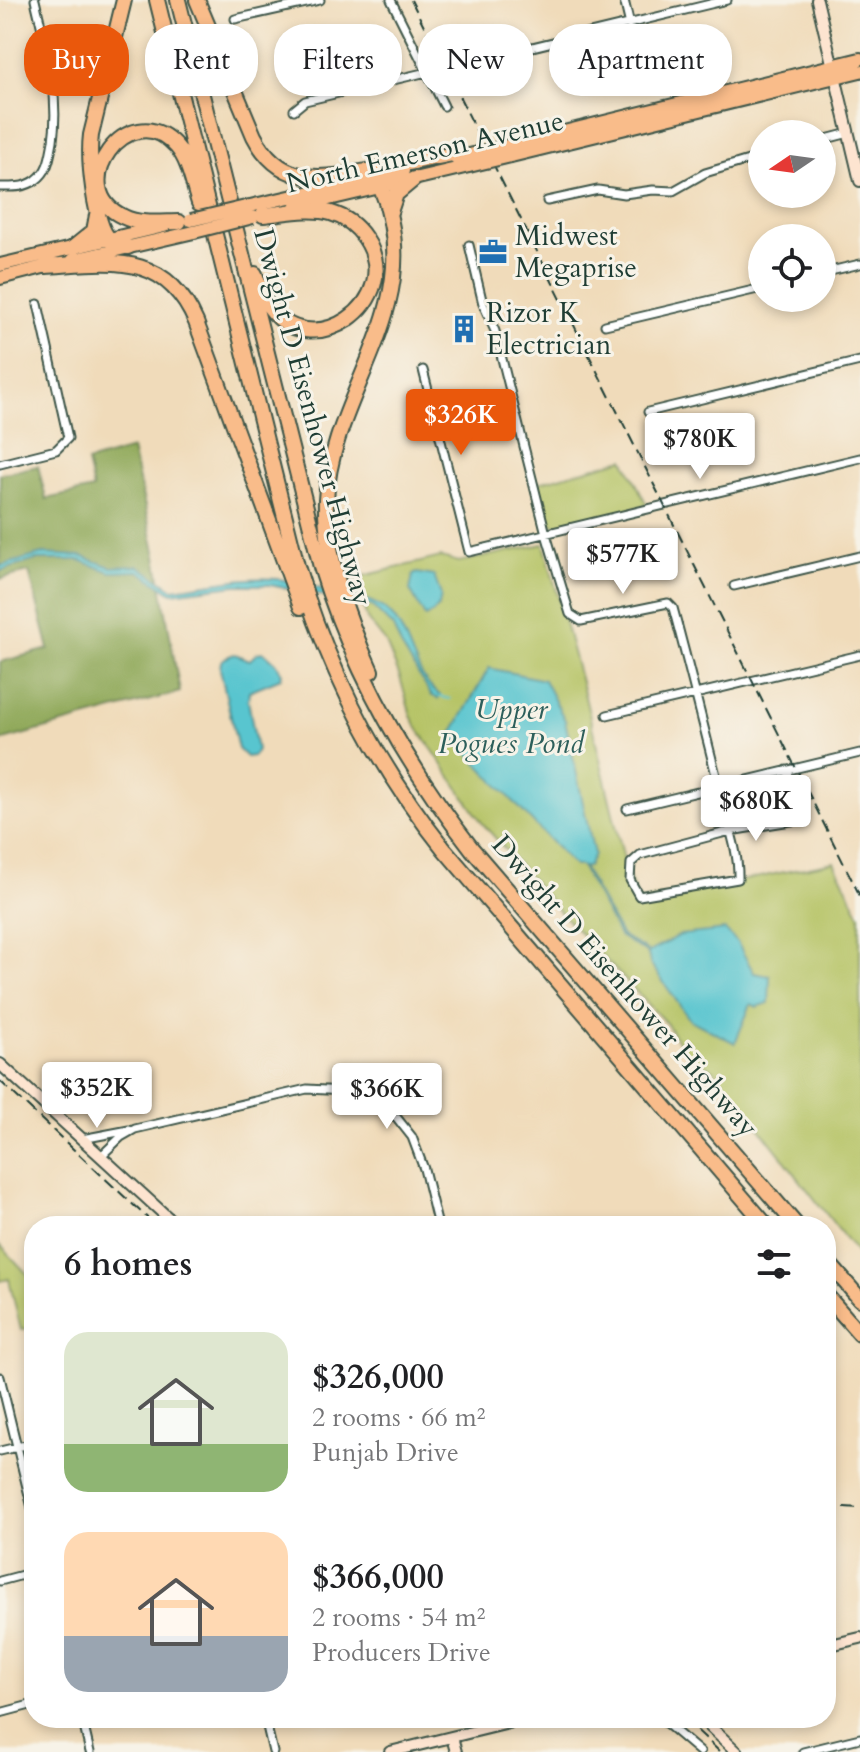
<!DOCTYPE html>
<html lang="en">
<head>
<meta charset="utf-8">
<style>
	body { margin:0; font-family:Cardo,serif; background:#f6f6f6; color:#202124; height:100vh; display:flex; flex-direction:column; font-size:30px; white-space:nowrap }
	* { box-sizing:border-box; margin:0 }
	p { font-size:26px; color:#757577 }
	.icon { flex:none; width:44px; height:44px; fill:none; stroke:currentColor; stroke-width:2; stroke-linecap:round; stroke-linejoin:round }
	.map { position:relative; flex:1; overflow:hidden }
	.side { position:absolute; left:24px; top:1216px; width:812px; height:512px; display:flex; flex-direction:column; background:#fff; border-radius:32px; box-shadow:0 4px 12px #0003 }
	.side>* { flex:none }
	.banner { position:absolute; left:24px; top:24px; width:812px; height:72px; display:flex; gap:16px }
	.needle { width:52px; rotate:257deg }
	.buttons { position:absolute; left:748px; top:120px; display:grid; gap:16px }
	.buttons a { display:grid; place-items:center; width:88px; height:88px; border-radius:50%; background:#fff; box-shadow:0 4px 12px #0003; font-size:40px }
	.price { position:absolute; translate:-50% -68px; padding:0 18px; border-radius:8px; background:#fff; color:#222; font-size:26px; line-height:52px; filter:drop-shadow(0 2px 4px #0008) }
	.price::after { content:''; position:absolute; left:50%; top:48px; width:24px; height:18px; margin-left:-12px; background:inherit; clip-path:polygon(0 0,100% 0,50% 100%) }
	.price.on { background:#ea580c; color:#fff }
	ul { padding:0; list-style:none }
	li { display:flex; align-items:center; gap:24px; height:200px; padding:0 40px }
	li span { display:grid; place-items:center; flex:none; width:224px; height:160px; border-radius:24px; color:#555 }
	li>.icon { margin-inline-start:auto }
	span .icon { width:96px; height:96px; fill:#fffc; stroke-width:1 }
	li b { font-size:34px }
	h2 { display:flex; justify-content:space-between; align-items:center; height:96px; padding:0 40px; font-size:34px }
	.tag { padding:0 28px; border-radius:32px; background:#fff; box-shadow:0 4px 12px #0003; font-size:28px; line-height:72px }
	.tag.on { background:#ea580c; color:#fff }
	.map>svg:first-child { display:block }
	.green { fill:#b5c365; stroke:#6a804c; stroke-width:2 }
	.forest { fill:#90a95a; stroke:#587347; stroke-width:2 }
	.water { fill:#58c5cf; stroke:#3c8182; stroke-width:2 }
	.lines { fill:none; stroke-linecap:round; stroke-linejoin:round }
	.stream { stroke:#58c5cf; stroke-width:2 }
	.street-casing { stroke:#3e5548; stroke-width:11 }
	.secondary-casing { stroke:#3e5548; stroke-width:14 }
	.primary-casing { stroke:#3e5548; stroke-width:16 }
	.highway-casing { stroke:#3e5548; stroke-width:18 }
	.street { stroke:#fff; stroke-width:7 }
	.secondary { stroke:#fde4d0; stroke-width:10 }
	.primary { stroke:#f9bc8a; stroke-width:12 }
	.highway { stroke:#f9bc8a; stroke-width:14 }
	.rail { stroke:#1f3d34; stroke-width:2; stroke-dasharray:12 6; stroke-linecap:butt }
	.primary-bridge-casing { stroke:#3e5548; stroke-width:16; stroke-linecap:butt }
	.primary-bridge { stroke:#f9bc8a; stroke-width:12 }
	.labels { text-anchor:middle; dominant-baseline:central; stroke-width:6; stroke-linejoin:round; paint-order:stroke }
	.street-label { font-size:28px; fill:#1f3d34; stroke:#f7f3e8 }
	.poi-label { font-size:28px; fill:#1f3d34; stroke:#f7f3e8; text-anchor:start }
	.water-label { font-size:30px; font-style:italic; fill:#2d5f5b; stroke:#f7f3e8 }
</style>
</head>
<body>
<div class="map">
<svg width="860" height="1752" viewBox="0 0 860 1752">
	<rect width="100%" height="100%" fill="#f7f3e8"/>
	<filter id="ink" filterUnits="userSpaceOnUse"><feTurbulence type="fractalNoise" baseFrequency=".0125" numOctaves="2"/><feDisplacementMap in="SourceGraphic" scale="16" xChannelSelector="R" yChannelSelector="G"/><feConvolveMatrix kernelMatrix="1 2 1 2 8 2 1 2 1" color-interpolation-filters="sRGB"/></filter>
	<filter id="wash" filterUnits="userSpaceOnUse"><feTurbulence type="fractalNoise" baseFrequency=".006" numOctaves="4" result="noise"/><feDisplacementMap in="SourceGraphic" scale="32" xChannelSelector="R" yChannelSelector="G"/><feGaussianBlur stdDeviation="1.8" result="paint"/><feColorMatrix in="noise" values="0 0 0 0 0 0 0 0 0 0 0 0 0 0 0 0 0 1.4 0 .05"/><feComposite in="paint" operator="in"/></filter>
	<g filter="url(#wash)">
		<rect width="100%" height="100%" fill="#f0dbba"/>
		<!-- green -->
		<path class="green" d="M624,459L647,505L557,526L546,521L538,483Z
			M544,544L585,697L628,876L638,899L641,901L834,862L860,915V1257L715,1071L685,1052L666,1023L561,913L483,824L419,730L411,716L400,677L386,643L367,619L355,578L441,557L459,562Z
			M0,1245L34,1281V1327L21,1330L9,1279L0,1281Z"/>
		<!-- forest -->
		<path class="forest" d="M132,449L156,556L180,692L0,741V662L49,649L29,572L0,579V474L38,466L46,499L93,489L87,462Z"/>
		<!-- water -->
		<path class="water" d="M42,554L81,556L111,567L139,566L173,589C208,585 242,576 278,579C297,581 318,589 338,593C358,598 379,600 393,617C412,640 414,678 440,695L438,699L431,695L401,646L393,627L372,606L270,585H235L172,593L139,571L111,572L79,560H36L0,571V566Z
			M417,573L434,576L441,595L439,606L433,613L425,617L410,590L413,575Z
			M264,652L276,663L282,673L281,678L249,691L248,700L257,750L253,756L246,757L238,749L220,669L221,661C238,649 235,656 250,660L257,653Z
			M489,668L544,680L565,720L594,854L588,867H583L621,935L649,952L680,935L725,930L737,942L754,973L770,976L769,1003L757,1007L751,1004L735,1043L690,1020L650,963L648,954L619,936L581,866H574L451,735Z"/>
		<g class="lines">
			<!-- stream -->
			<path class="stream" d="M437,696L450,699"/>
		</g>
	</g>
	<g filter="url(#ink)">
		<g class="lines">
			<defs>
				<path id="street" d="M391,0L444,106
					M624,0L640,67
					M235,19L320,0
					M470,62L727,0
					M51,67L71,64
					M294,110L305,101L427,72
					M822,140L849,133
					M0,187C13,187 25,188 36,180C49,171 50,156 53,141C60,92 46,48 35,0
					M547,201L598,190L624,194L653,190L673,191L705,173L762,156
					M469,245L483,304L495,331L546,534L570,614L581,621L668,603L673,608C690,670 705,732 721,795C727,822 739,851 738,879L639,896L630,880L631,863L640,855L730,831L797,820L801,817L802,810L787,770
					M822,273L860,264
					M605,325L762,288
					M423,370L469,552L860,458
					M648,412L860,361
					M0,464L56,450L68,438L38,304
					M734,586L860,556
					M607,715L860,655
					M627,809L860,753
					M82,1139L129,1130
					M101,1156L121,1137L135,1129L307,1089L345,1091L382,1107L397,1118L412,1137L424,1169L438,1226
					M0,1377L34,1516
					M0,1451L34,1443
					M0,1581L34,1572
					M0,1713L34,1704
					M82,1718L90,1752
					M265,1718L273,1752
					M660,1718L700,1752
					M803,1752L860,1738"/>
				<path id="secondary" d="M817,0L860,181
					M0,1064L177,1226
					M826,1646L860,1638
					M701,1718L737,1752
					M452,1737L456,1752
					M390,1752L529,1718"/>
				<path id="primary" d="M507,146L860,59
					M511,156L860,71
					M250,206L403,171
					M295,207L469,166
					M73,260L194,232
					M0,265L164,226
					M0,278L55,264"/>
				<path id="highway" d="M124,0L91,135C88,158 94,225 110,240C115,245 121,246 128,247
					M157,0L297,566C328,669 377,765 444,849L767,1226
					M178,0L321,567C353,671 405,763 472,849L797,1226
					M197,0L254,136C279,184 315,180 361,172C392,167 422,160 453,154L458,158
					M367,179L377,182C385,194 388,209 391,223C412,321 330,403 326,500C324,553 349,623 371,671
					M390,212L396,194L414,179
					M179,222C162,222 140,225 124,217C61,189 129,93 176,146C189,160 193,185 199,203
					M73,248L94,231L97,215
					M46,266C110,262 165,250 196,322L301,607
					M255,274C259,284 261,294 267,303C308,370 408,301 365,238C357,226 345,217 331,213C310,207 285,213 263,215
					M826,1260L860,1299
					M826,1295L860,1334"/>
			</defs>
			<!-- street casing -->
			<use href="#street" class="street-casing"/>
			<!-- secondary casing -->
			<use href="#secondary" class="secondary-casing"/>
			<!-- primary casing -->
			<use href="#primary" class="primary-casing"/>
			<!-- highway casing -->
			<use href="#highway" class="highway-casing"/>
			<!-- street -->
			<use href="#street" class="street"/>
			<!-- secondary -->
			<use href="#secondary" class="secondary"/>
			<!-- primary -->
			<use href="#primary" class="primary"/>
			<!-- highway -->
			<use href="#highway" class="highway"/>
			<!-- rail -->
			<path class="rail" d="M411,0L860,896
				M0,1081L156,1226
				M826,1506L860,1508
				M684,1718L720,1752"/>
			<defs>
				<path id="primary-bridge" d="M465,156L507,146
					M469,166L511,156
					M191,220L250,206
					M194,232L253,217"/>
			</defs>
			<!-- primary-bridge casing -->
			<use href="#primary-bridge" class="primary-bridge-casing"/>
			<!-- primary-bridge -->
			<use href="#primary-bridge" class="primary-bridge"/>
		</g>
	</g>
	<!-- icons -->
	<defs>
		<symbol id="office-bare" viewBox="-9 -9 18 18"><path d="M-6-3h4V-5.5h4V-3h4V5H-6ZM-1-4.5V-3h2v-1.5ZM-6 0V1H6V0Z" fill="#1f6fb2" stroke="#f7f3e8" stroke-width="2.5" paint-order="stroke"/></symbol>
		<symbol id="building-bare" viewBox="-9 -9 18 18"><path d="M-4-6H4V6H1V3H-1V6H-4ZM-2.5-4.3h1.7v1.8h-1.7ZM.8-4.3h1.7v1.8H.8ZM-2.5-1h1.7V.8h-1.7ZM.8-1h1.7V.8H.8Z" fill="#1f6fb2" stroke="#f7f3e8" stroke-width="2.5" paint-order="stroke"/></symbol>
	</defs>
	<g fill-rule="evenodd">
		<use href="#office-bare" x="473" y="232" width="40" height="40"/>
		<use href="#building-bare" x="444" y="309" width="40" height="40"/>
	</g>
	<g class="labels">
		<!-- street labels -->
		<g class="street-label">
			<text transform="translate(425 152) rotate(-13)">North Emerson Avenue</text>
			<text transform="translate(313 417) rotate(75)">Dwight D Eisenhower Highway</text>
			<text transform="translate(625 986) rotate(49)">Dwight D Eisenhower Highway</text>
		</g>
		<!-- poi labels -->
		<g class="poi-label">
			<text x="515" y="236">Midwest<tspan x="515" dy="32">Megaprise</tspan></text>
			<text x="486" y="313">Rizor K<tspan x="486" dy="32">Electrician</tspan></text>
		</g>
		<!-- water labels -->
		<g class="water-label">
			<text x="511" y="709">Upper<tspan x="511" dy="34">Pogues Pond</tspan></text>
		</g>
	</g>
</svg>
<div class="buttons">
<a><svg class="needle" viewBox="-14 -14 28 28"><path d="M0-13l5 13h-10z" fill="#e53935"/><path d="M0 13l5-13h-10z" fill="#757577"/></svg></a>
<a><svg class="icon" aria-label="locate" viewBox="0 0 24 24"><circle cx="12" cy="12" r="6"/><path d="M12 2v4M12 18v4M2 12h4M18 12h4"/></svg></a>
</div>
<b class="price on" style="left:461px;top:457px">$326K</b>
<b class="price" style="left:700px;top:481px">$780K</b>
<b class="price" style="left:623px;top:596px">$577K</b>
<b class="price" style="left:756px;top:843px">$680K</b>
<b class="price" style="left:97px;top:1130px">$352K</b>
<b class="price" style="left:387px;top:1131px">$366K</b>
<div class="banner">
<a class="tag on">Buy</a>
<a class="tag">Rent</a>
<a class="tag">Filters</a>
<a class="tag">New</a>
<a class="tag">Apartment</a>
</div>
<section class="side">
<h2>6 homes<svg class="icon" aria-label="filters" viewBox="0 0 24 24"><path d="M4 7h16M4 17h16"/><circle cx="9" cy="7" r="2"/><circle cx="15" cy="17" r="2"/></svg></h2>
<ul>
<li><span style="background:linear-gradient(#dfe7d0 70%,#8fb573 0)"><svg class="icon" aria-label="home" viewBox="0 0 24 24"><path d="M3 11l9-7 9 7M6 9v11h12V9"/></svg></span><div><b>$326,000</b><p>2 rooms · 66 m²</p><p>Punjab Drive</p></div></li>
<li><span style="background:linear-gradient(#ffd9b3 65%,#9aa5b1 0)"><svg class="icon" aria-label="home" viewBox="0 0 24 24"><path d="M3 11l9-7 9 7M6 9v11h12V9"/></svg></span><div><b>$366,000</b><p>2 rooms · 54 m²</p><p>Producers Drive</p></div></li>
</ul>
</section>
</div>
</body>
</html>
